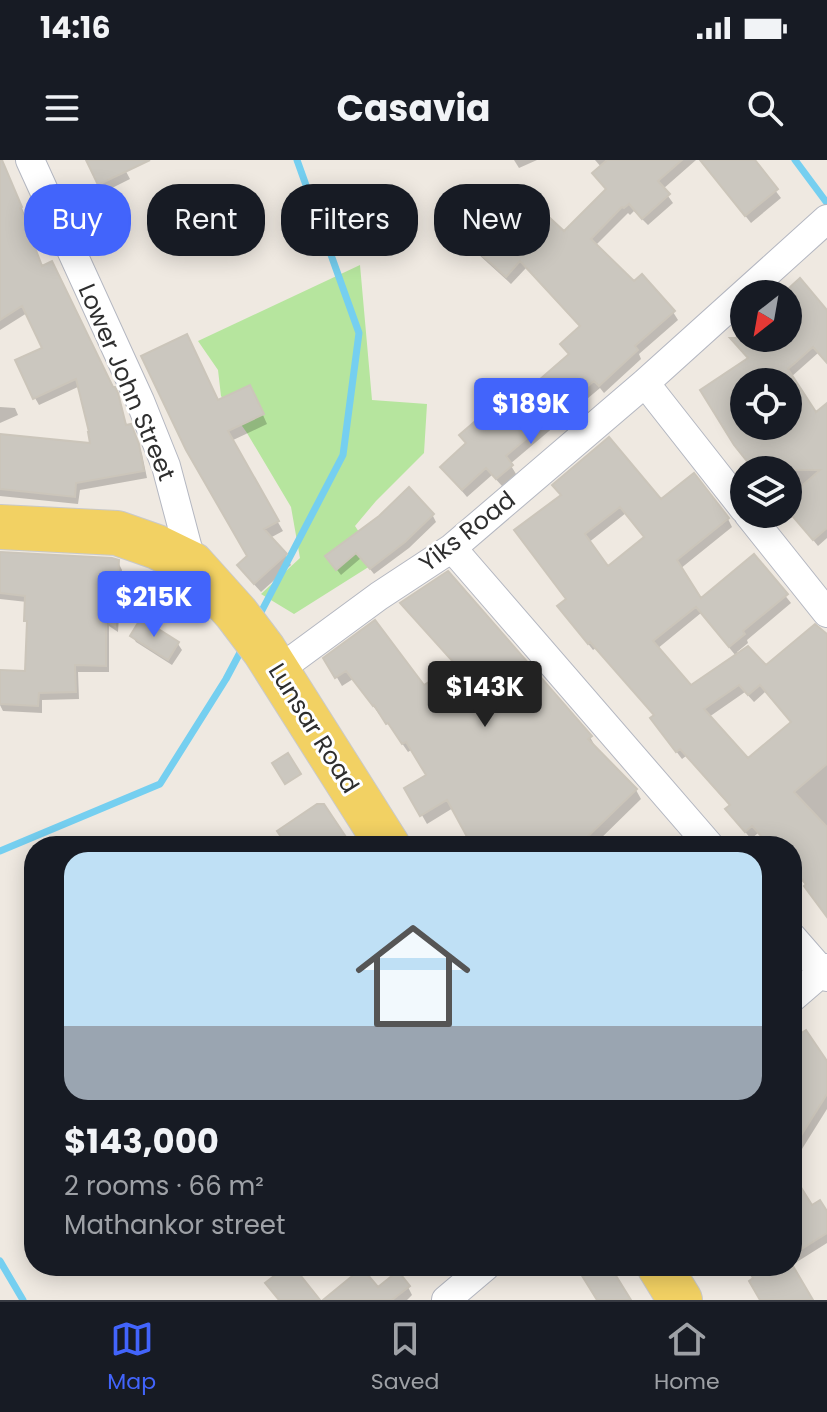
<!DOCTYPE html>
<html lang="en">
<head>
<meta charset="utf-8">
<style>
	body { margin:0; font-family:Poppins,sans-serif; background:#242831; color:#f1f3f6; height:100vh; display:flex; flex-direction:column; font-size:30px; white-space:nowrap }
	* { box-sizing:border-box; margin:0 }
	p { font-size:26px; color:#9ea1a6 }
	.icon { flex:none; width:44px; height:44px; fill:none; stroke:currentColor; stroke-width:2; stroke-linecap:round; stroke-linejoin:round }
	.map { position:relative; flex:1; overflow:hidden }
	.panel { position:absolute; left:24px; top:676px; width:778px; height:440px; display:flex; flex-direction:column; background:#171b24; border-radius:32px; box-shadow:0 4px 20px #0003 }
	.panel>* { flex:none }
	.top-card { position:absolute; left:24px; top:24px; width:780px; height:72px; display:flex; gap:16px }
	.needle { width:52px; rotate:211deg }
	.tools { position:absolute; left:730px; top:120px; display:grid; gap:16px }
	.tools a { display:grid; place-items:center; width:72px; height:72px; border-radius:50%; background:#171b24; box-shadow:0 4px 20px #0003; font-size:40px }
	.price { position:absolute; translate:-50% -68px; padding:0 18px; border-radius:8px; background:#4264fb; color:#fff; font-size:26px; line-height:52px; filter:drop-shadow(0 2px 4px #0008) }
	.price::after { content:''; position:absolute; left:50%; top:48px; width:24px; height:18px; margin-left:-12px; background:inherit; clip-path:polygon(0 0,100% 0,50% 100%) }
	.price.current { background:#222; color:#fff }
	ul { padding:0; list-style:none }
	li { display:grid; align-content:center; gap:16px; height:424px; padding:0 40px }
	li span { display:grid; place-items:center; height:248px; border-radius:24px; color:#555 }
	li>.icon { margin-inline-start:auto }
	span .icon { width:144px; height:144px; fill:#fffc; stroke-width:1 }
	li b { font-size:34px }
	.pill { padding:0 28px; border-radius:32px; background:#171b24; box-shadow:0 4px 20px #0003; font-size:28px; line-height:72px }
	.pill.current { background:#4264fb; color:#fff }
	.status { display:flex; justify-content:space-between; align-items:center; height:56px; padding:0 40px; background:#171b24; direction:ltr }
	.status svg { height:22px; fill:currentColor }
	header { display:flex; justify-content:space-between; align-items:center; height:104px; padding:0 40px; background:#171b24; font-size:36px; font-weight:700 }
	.tab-bar { display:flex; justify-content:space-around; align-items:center; height:112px; border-top:2px solid #363941; background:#171b24; font-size:22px; color:#9ea1a6 }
	.tab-bar a { display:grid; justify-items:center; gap:4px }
	.tab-bar .current { color:#4264fb }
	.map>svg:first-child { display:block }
	.green { fill:#b6e59e }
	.shadow { fill:#0003; fill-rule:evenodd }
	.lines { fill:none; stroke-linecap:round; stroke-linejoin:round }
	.stream { stroke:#75cff0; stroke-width:7 }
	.building { fill:#cbc7bf; stroke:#cbc5ba; stroke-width:2; fill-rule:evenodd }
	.street-casing { stroke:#b4b7c1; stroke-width:30 }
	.primary-casing { stroke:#c9c9c9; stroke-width:46 }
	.street { stroke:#fff; stroke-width:28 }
	.primary { stroke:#f2d163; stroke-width:44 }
	.labels { text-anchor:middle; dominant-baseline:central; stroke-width:6; stroke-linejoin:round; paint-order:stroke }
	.street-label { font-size:24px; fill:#2e2e2e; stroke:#fff }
</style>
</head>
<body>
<div class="status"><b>14:16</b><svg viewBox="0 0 49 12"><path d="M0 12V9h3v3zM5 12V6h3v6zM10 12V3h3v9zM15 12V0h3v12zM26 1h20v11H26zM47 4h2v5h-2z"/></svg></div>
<header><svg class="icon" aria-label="menu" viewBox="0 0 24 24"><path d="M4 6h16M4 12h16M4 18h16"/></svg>Casavia<svg class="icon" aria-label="search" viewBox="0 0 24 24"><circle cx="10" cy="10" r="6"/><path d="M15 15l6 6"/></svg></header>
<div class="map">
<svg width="827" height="1140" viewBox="0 0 827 1140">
	<rect width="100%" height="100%" fill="#efe9e1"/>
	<!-- green -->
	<path class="green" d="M360,105L372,240L427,244L424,293L376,341L355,366L378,401L294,454L261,434L300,398L291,347L247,273L221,236L218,210L198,181Z"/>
	<!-- shadow -->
	<path class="shadow" d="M88,0H120L130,19L104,32Z
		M514,0H537L519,8Z
		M595,0H696L663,29L673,43L648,65L634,51L630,55L628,53L595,86L633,124L673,152L678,160L639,194L641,199L604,233L600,228L510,304L516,314L502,326L492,315L467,337L448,315L443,307L570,196L563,184L581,168L526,108L511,124L478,94L473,86L514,75L564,74L607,30L595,14L602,8Z
		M701,0H752L781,38L751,63Z
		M0,18L11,22L25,55L23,56L43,108L118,237L127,267L134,274L142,294L147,318L80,330L78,344L0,336V276L92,286L80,226L39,245L35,238L45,189L27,153L0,170Z
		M799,120L827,152V203L818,193L791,217L816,255L827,246V378L818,386L788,349V310H756L702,231L749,200L733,179L744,170V178H788V134H782ZM744,222H788V266H744Z
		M255,237L267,264L231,281L283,371L270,378L286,396L291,405L261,432L245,414L239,405L250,396L218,242Z
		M0,247L15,248L18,255L0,263Z
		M555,325L661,342L728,359L732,367L680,409L701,441L754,396L791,443L747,480L748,483L737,492L738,495L766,508L827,477V756L807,726L792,710V686H770L758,673L751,679L733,657L731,647L686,596L682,599L657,566L655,556L596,488L593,490L565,454L568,440L562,337ZM626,353L645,378L608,409L588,383ZM701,453L736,496L690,527L657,489ZM745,532L754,542L765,532L793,564L747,601L709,557Z
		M408,330L433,356L436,362L409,388L374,414L361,398L341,415L331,402Z
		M0,394L118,402L122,410L118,472L109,466V512H78L79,539L42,540V553L3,551L0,545V512L27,513L29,467L26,461L27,442L0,439Z
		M403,443L590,577L595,586L594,587L636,630L641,639L593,686H475L453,648L427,664L407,629L429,616L413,589L408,592L381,553L379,554L353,519L342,526L326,499L424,528L457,507L408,452Z
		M142,461L178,484L182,490L172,505L136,482L132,476Z
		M792,881L827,904V949L792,1005Z
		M792,1017L811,1048L827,1055V1083L792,1105Z
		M416,1106H435L424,1115Z
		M408,1127L412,1135L407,1140H326L378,1130Z"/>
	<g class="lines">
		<!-- stream -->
		<path class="stream" d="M795,0L827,43
			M258,458L343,295L359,173L297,0
			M0,691L160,624L226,519L243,487
			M0,1101L23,1140"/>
	</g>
	<!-- building -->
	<path class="building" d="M0,0H2L22,47L20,48L42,106L52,101L113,227H115L118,233L126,265L131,264L139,284L144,311L76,323L75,337L0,329V274L90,283L88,272H89L76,219L33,239L15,200L42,188L22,146L0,160Z
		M86,0H150L98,25Z
		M607,0H682L658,21L670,34L642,59L629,44L624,48L622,47L591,79L634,121L642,114L675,151L635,186L638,190L599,226L594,221L506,296L513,305L496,319L486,308L462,330L440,307L466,283L459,275L500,240L507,248L569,194L560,184L580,166L520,101L506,117L471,85L497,57L514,72L538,47L564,71L606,29L592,13Z
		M700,0H755L778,29L745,56Z
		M800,118L827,150V203L813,187L788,209L816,252L827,243V368L813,380L788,351V338L820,310H754L734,285L700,230L748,198L730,178H788V129ZM744,222H788V266H744Z
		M187,174L218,240L250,225L264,254L228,271L279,361L264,369L287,394L254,424L237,405L247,396L186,290L141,196Z
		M609,277L661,339L694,313L729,358L677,400L701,438L754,394L788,434L743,471L745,474L729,487L696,447L653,481L691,525L748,486L766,505L815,464L827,474V604L794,632L827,667V757L804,726L806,724L792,709V686H770L752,666L745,672L725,649L730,645L680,589L676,592L650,558L654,555L590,482L588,484L557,446L566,439L514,370L561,335L552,325ZM620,347L644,377L608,406L585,374ZM739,525L748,535L760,525L791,562L748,598L704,549Z
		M409,327L434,354L405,382L370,409L356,393L336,410L325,396L379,356Z
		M0,392L112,398L119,400L115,466L106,461V506L75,505L76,532L39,533L38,546L0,544V510L25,511L27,461H24L25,436L0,433Z
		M448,411L592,576L588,579L637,629L578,686H472L447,640L420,656L404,628L426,615L406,582L402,584L388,563L386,564L374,545L373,546L346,511L335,518L323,498L375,460L424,525L456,505L400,443Z
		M141,458L179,482L168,500L130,476Z
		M288,593L301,614L285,624L272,603Z
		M317,644H324L352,686H287L277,671Z
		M806,870L827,901V934L792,990V879Z
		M792,1013L812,1045L820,1040L827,1051V1073L792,1095Z
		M287,1106H293L320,1140H279L265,1123Z
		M576,1106H610L631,1140H597Z
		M745,1106H793L813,1140H760L749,1121L753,1118Z
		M362,1108L378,1127L398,1111L410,1126L392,1140H323Z"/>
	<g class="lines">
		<defs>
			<path id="street" d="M30,0L140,241L166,306L192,404
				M645,223L744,349
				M748,354L827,453
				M452,388L710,686
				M277,511L379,436L452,388L645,223L827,59
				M792,777L827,817
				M792,838L827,808
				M446,1140L486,1106"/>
			<path id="primary" d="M0,367L117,373L157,387L192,404L236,453L264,490L388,686
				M659,1106L680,1140"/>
		</defs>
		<!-- street casing -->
		<use href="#street" class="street-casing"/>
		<!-- primary casing -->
		<use href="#primary" class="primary-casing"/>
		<!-- street -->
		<use href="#street" class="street"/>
		<!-- primary -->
		<use href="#primary" class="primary"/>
	</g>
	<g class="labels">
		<!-- street labels -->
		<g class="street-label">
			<text transform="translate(127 222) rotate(67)">Lower John Street</text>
			<text transform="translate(467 371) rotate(-38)">Yiks Road</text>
			<text transform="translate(314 568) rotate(58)">Lunsar Road</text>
		</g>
	</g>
</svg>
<div class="tools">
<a><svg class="needle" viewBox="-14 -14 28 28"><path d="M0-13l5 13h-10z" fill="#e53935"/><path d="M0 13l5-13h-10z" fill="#9ea1a6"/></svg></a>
<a><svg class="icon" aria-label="locate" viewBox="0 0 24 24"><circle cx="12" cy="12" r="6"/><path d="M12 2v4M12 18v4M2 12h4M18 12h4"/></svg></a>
<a><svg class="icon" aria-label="layers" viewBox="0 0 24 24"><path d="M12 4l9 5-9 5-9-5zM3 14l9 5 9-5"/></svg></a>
</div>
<b class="price" style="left:531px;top:286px">$189K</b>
<b class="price" style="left:154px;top:479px">$215K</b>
<b class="price current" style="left:485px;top:569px">$143K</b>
<div class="top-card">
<a class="pill current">Buy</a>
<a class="pill">Rent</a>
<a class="pill">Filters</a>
<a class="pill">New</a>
</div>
<section class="panel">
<ul>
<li><span style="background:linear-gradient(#bfe0f5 70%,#9aa5b1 0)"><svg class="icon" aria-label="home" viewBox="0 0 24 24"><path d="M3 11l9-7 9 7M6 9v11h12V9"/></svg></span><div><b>$143,000</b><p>2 rooms · 66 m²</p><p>Mathankor street</p></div></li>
</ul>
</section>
</div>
<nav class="tab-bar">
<a class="current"><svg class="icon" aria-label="map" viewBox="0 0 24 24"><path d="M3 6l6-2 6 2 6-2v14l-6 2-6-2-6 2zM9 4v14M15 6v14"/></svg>Map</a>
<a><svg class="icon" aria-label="saved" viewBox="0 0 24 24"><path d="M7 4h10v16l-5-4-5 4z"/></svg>Saved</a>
<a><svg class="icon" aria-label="home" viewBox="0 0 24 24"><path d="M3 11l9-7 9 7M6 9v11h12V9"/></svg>Home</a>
</nav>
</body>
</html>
